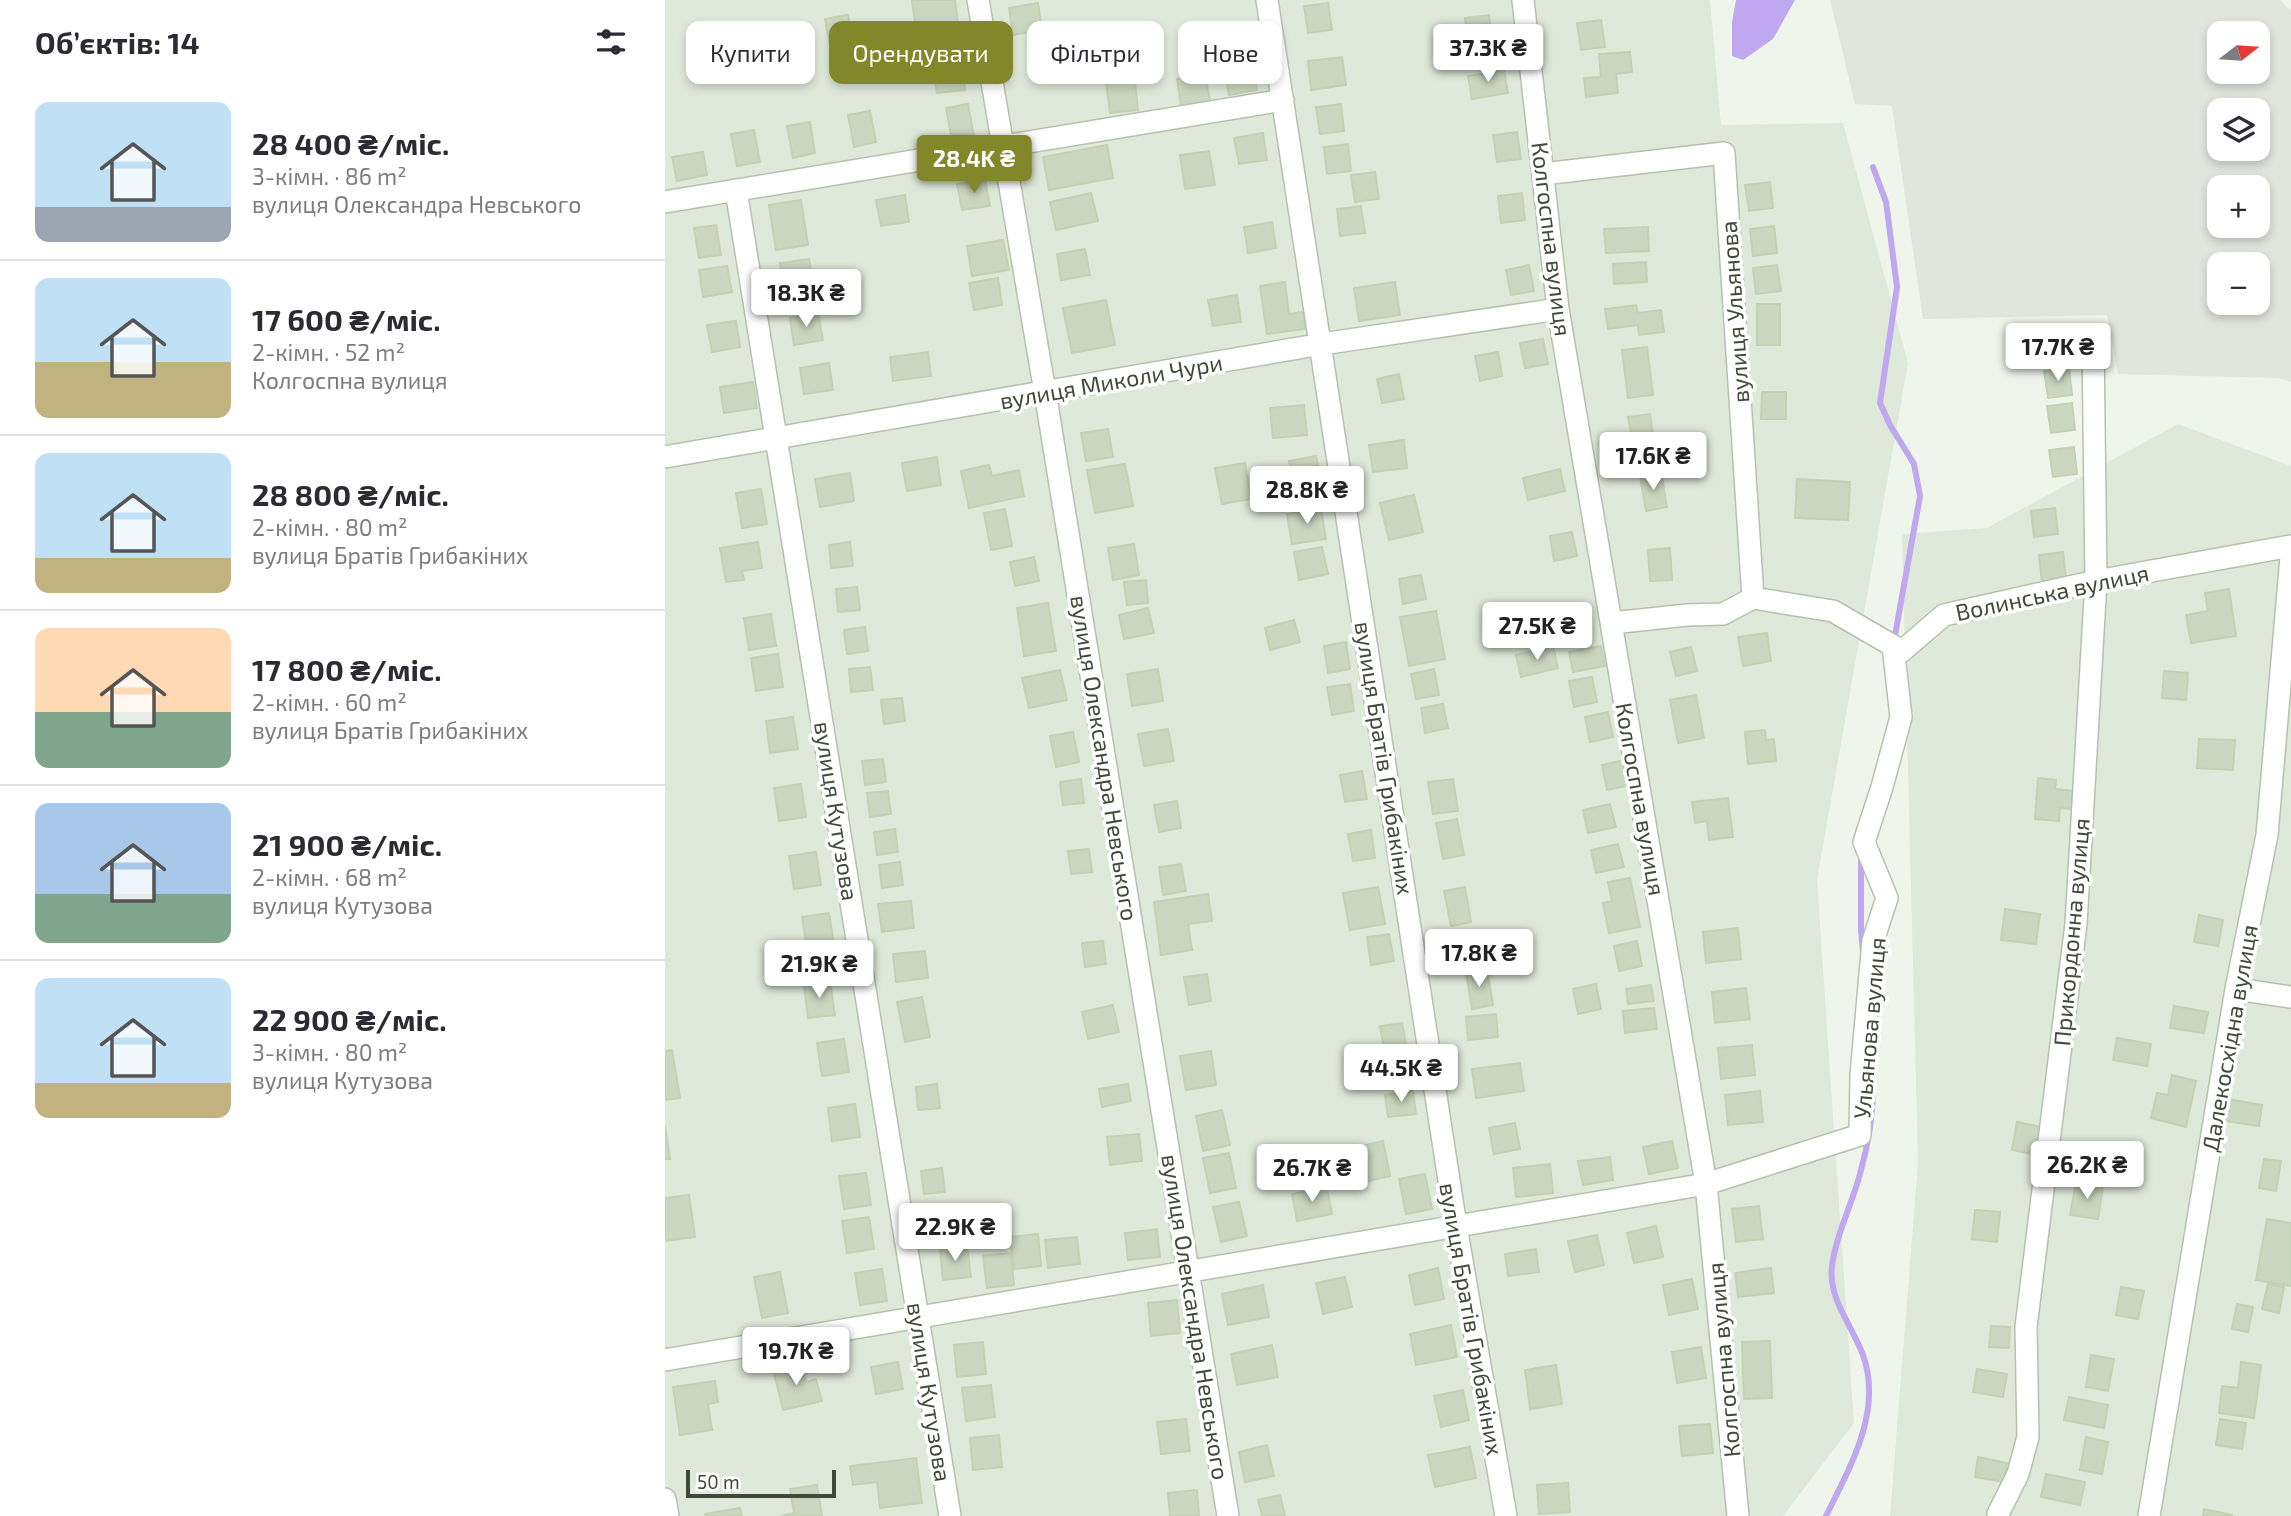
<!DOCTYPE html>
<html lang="uk">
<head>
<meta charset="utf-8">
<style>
	body { margin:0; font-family:"Exo 2",sans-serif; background:#f7f7f7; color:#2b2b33; height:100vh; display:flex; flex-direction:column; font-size:26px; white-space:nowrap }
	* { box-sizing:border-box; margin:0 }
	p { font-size:23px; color:#7c7c81 }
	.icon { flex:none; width:38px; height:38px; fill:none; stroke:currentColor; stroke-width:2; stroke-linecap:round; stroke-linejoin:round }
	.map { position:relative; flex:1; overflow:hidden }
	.panel { display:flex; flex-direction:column; background:#fff; width:665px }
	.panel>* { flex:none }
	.banner { position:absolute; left:21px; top:21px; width:665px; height:63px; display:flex; gap:14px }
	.needle { width:46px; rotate:73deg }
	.controls { position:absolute; left:1542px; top:21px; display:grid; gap:14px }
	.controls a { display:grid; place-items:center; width:63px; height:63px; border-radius:14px; background:#fff; box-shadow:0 4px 10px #0003; font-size:35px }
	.scale { position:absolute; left:21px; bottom:18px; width:150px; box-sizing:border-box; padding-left:7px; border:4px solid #414a38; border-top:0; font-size:19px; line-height:24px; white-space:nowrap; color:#414a38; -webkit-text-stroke:5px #fff; paint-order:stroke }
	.price { position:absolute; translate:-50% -60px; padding:0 16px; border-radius:7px; background:#fff; color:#222; font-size:23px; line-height:46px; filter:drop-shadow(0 2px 4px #0008) }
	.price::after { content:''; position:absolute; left:50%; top:42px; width:21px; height:16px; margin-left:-10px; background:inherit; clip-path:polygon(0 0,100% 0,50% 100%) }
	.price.selected { background:#82882a; color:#fff }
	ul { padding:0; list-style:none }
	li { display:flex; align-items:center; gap:21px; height:175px; padding:0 35px }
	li+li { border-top:2px solid #e1e1e2 }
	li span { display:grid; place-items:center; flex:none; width:196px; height:140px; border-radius:14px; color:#555 }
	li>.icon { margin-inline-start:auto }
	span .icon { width:84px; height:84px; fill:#fffc; stroke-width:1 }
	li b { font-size:30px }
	h2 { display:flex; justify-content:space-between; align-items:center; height:84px; padding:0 35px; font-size:30px }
	.chip { padding:0 24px; border-radius:14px; background:#fff; box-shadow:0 4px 10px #0003; font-size:24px; line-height:63px }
	.chip.selected { background:#82882a; color:#fff }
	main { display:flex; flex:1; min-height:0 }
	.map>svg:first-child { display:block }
	.residential { fill:#dfe9d9 }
	.industrial { fill:#e1e5dc; fill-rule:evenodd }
	.water { fill:#c0a8f1 }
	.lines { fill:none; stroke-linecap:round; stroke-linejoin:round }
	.stream { stroke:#c0a8f1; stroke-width:6 }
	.building { fill:#cbd7c0; stroke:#c2d2b3; stroke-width:2 }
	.street-casing { stroke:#b6c1ad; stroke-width:24 }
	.street { stroke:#fff; stroke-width:21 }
	.labels { text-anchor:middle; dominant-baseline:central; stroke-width:7; stroke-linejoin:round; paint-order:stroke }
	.street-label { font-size:23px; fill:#414a38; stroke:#fff }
</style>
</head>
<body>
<main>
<section class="panel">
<h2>Об’єктів: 14<svg class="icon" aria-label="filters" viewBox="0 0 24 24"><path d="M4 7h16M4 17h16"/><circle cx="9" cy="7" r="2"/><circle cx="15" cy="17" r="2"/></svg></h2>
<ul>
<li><span style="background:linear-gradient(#bfe0f5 75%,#9aa5b1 0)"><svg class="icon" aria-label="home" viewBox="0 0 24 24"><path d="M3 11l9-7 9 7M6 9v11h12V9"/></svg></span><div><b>28 400 ₴/міс.</b><p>3-кімн. · 86 m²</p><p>вулиця Олександра Невського</p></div></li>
<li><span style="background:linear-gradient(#bfe0f5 60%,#c2b280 0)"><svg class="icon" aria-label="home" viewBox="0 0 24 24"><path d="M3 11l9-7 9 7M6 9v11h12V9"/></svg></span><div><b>17 600 ₴/міс.</b><p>2-кімн. · 52 m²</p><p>Колгоспна вулиця</p></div></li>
<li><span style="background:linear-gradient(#bfe0f5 75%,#c2b280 0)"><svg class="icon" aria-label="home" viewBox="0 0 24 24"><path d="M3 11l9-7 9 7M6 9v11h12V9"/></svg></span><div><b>28 800 ₴/міс.</b><p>2-кімн. · 80 m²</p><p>вулиця Братів Грибакіних</p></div></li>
<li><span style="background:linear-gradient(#ffd9b3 60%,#7fa58c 0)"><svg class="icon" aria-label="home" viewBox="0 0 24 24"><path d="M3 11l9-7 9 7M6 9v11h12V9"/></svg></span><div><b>17 800 ₴/міс.</b><p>2-кімн. · 60 m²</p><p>вулиця Братів Грибакіних</p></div></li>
<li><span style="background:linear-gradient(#a9c7e8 65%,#7fa58c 0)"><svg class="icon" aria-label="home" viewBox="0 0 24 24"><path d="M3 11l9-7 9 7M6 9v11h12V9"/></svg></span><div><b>21 900 ₴/міс.</b><p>2-кімн. · 68 m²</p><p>вулиця Кутузова</p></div></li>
<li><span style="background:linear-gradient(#bfe0f5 75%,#c2b280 0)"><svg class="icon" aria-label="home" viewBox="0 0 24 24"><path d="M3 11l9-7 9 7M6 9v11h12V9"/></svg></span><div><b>22 900 ₴/міс.</b><p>3-кімн. · 80 m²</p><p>вулиця Кутузова</p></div></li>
</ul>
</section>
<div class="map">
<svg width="1626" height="1516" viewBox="0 0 1626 1516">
	<rect width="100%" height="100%" fill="#eff5eb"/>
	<!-- residential -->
	<path class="residential" d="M0,0H1045L1056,125L1178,123L1243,363L1152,880L1189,1423L1118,1516H0Z
		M1513,424L1626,466V1516H1225L1253,1163L1237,534L1322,528Z"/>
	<!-- industrial -->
	<path class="industrial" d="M1165,0H1615L1626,11V382L1613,378L1453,374L1442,315L1258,319L1227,106L1190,104ZM1554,33H1592V72H1554ZM1554,110H1592V149H1554ZM1554,187H1592V226H1554ZM1554,264H1592V303H1554Z"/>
	<!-- water -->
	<path class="water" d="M1071,0H1130L1108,39L1078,60L1067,56V22Z"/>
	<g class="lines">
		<!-- stream -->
		<path class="stream" d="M1208,167L1221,202L1232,287L1215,403L1225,425L1249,464L1255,496L1229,641
			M1196,854V931L1198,952
			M1161,1516C1185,1467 1218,1411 1198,1355C1187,1325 1163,1299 1167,1266C1171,1235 1187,1204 1195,1174C1206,1135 1211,1095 1207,1053"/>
	</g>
	<!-- building -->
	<path class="building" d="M247,0H290L293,24L251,30Z
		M373,3L377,30L348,35L344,8Z
		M663,3L667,30L643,33L639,6Z
		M183,15L189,46L166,51L160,19Z
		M824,15L827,42L803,45L800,18Z
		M936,20L940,47L916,50L912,23Z
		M965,52L967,72L951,74L953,93L921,97L919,78L936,77L934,54Z
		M296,57L300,90L272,93L268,61Z
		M677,57L681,85L646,90L643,61Z
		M588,63L592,90L564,95L559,68Z
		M839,70L843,93L807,99L803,76Z
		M469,72L473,110L445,113L440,76Z
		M540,74L545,101L516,106L512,79Z
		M303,104L309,136L287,140L281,108Z
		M676,104L679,131L655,134L651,107Z
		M205,111L211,142L189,147L183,115Z
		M145,122L150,153L128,158L122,126Z
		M89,130L95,162L72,166L66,134Z
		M852,132L856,159L832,162L828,135Z
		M598,133L602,160L574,164L569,138Z
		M683,144L686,171L662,174L659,147Z
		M442,145L448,178L384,190L378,157Z
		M544,151L550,185L520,189L515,155Z
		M38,152L42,175L12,181L7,157Z
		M710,172L714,199L690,202L686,175Z
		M320,179L325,206L297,210L292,184Z
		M1105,182L1108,208L1084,211L1080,185Z
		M426,193L433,221L391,230L385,202Z
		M857,193L860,220L836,223L833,196Z
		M240,195L244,222L216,226L211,200Z
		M136,200L143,245L111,250L104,205Z
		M696,206L700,233L675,236L672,209Z
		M607,222L611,248L583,253L579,227Z
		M51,225L56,255L34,258L29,228Z
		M1109,226L1112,253L1088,256L1085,229Z
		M983,227L984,251L941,253L939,229Z
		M338,240L344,270L307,276L302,246Z
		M420,249L425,275L396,280L392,254Z
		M144,259L149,285L120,290L115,263Z
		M981,262L982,282L949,284L948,264Z
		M864,265L869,291L846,295L841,270Z
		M1112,265L1116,291L1091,294L1088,268Z
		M62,266L67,292L38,297L34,270Z
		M333,278L337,305L309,310L304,283Z
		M620,282L624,314L638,312L640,329L602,334L595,286Z
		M730,282L735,315L694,321L689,288Z
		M572,295L576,322L548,326L543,300Z
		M441,300L450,345L407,353L398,308Z
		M1092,304H1115V345H1092Z
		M971,305L973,313L996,310L999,332L974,335L973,325L943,329L940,309Z
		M153,313L158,340L129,345L125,318Z
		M71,321L75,347L47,352L42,325Z
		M878,339L883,364L860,368L855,343Z
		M982,347L988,395L963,398L957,350Z
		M263,352L266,376L228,381L225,357Z
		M833,352L837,376L815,381L810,356Z
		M164,363L168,390L139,394L135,368Z
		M1404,368L1407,395L1383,398L1379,371Z
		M734,374L739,399L717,403L712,379Z
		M88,382L92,408L59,413L55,387Z
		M1097,392H1121V419H1096Z
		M1407,403L1410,430L1386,433L1382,406Z
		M639,405L642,435L608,438L605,408Z
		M985,414L990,448L969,451L963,417Z
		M443,429L448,457L421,461L416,433Z
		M739,440L742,468L708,472L704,445Z
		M1409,447L1412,474L1388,477L1384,450Z
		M651,456L658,490L632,496L624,461Z
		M272,457L276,485L242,491L237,463Z
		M580,463L586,499L557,504L550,468Z
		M460,464L468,506L430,513L422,470Z
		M324,465L327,476L354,470L359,496L304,508L296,471Z
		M895,469L900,491L863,500L858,478Z
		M996,472L1002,507L981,511L975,476Z
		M185,473L189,501L155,507L150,479Z
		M1132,479L1185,482L1183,520L1130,518Z
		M96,489L102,524L77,528L71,493Z
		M749,495L758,532L724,540L715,503Z
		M1390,508L1393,534L1369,537L1366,511Z
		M340,509L347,546L326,550L319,513Z
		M656,509L661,539L627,544L622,514Z
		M907,532L912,556L889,561L885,536Z
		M93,542L97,568L77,571L79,580L61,582L55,548Z
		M185,542L188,566L166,568L164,545Z
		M469,544L474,575L448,580L443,548Z
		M657,547L663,574L634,580L629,552Z
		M1005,548L1007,580L985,581L983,550Z
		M1398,552L1401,579L1377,582L1374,555Z
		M369,557L374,581L350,586L345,562Z
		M756,575L761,599L738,604L734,579Z
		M481,580L483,603L462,605L459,582Z
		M192,587L195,610L173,612L171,589Z
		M1564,589L1571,636L1526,643L1521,615L1543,611L1540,593Z
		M383,603L391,651L359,656L352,608Z
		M483,608L489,633L459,639L454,615Z
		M771,611L780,659L744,666L735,617Z
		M106,614L111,646L84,650L79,618Z
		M629,620L635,642L605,650L600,628Z
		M200,627L203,651L182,654L179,630Z
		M1102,633L1106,661L1078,666L1073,637Z
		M681,642L685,669L663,673L659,646Z
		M888,646L893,668L856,677L851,655Z
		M936,646L940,666L908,672L904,652Z
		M1026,647L1032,671L1011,676L1005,652Z
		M113,654L118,687L91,691L86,658Z
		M205,667L208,690L186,692L184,669Z
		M493,669L498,701L467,706L462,674Z
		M769,669L774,695L751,699L746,674Z
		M395,670L402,700L364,708L357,678Z
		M1499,671L1523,673L1521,700L1497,698Z
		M927,677L932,702L909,707L904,681Z
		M685,684L689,711L667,715L662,687Z
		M1031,695L1039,738L1013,743L1005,700Z
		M237,698L240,721L219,724L216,700Z
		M778,704L783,728L760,733L756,708Z
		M943,712L948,737L925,742L920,717Z
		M128,717L133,749L105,753L101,721Z
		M503,729L509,761L479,766L473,734Z
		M1100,730L1101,740L1109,739L1111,761L1083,764L1080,732Z
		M408,732L414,762L391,767L385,736Z
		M1534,739L1570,740L1568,770L1532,768Z
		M218,759L221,782L200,785L197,761Z
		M960,760L965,785L942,790L937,765Z
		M697,771L702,799L680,802L675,775Z
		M1373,778L1391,780L1390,789L1409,791L1408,809L1395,808L1394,821L1370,819Z
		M416,779L419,803L398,805L395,782Z
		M788,779L793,811L768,814L763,782Z
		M136,784L141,817L114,821L109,788Z
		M223,791L226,814L205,817L202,793Z
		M1063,798L1068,837L1044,840L1042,821L1030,823L1027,802Z
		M512,801L516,828L494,832L489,805Z
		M945,804L951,827L923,833L918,810Z
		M792,819L799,855L778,859L771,823Z
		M230,829L233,852L212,855L209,832Z
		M706,830L710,858L688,861L683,834Z
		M953,844L959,867L931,873L926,850Z
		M424,849L427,872L406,874L403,851Z
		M151,852L156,885L129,889L124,856Z
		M235,862L238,885L217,888L214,865Z
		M516,864L521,891L498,895L494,867Z
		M965,878L975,927L944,933L938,903L947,901L943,882Z
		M713,887L720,924L685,930L678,893Z
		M800,887L806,922L786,926L779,891Z
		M543,894L547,921L523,924L527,950L496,955L489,902Z
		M246,901L249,928L217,932L213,904Z
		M1340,909L1375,914L1371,944L1336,940Z
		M164,913L169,945L142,949L137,917Z
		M1534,915L1558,920L1553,946L1529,942Z
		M1073,928L1076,959L1041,963L1038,932Z
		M724,934L729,961L706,965L702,937Z
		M438,941L441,964L420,967L417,943Z
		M972,941L977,966L954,971L949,946Z
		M260,951L263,978L231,982L228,954Z
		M822,969L828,1005L807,1009L801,973Z
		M542,974L546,1001L524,1005L519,977Z
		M165,982L170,1015L143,1018L139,986Z
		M931,984L936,1009L913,1014L908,989Z
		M986,985L989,1001L963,1004L961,989Z
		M1081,988L1085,1019L1050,1023L1047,992Z
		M257,997L265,1037L240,1042L232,1002Z
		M448,1005L454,1032L423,1039L417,1012Z
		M1509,1006L1543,1012L1539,1033L1505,1028Z
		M989,1008L992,1029L960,1033L958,1011Z
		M831,1014L833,1037L803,1040L801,1017Z
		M737,1023L742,1050L720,1054L715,1026Z
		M1452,1038L1486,1044L1482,1066L1448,1060Z
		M179,1039L184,1072L157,1076L152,1043Z
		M1087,1045L1090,1075L1056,1079L1053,1048Z
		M7,1050L15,1098L0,1100V1051Z
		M546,1051L551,1085L521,1090L515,1056Z
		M855,1063L859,1091L811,1098L807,1069Z
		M1507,1075L1531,1081L1521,1127L1486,1118L1492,1093L1503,1095Z
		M272,1084L275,1108L253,1110L251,1087Z
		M463,1084L466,1101L437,1107L434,1089Z
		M748,1091L751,1114L723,1117L720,1095Z
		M1095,1091L1098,1122L1063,1125L1060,1095Z
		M1563,1099L1597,1105L1594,1126L1560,1121Z
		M190,1104L195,1137L167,1141L163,1108Z
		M557,1110L565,1145L538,1151L531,1116Z
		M1352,1122L1377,1127L1372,1155L1347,1150Z
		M850,1123L855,1149L829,1154L824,1128Z
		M0,1126L5,1159H0Z
		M474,1134L477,1161L445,1165L442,1137Z
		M718,1141L725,1176L699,1182L692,1147Z
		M1007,1141L1013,1168L984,1174L978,1147Z
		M564,1153L571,1188L545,1193L538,1158Z
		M945,1157L948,1180L918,1185L913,1161Z
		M1599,1159L1616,1161L1611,1191L1594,1188Z
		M885,1164L888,1193L851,1197L848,1168Z
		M277,1168L280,1192L259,1194L256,1171Z
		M201,1173L206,1205L179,1209L174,1176Z
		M760,1174L767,1209L741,1214L734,1179Z
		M1411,1182L1438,1187L1433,1219L1405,1215Z
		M662,1187L667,1214L632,1221L627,1194Z
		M24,1195L30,1237L0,1241V1198Z
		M574,1202L582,1236L556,1242L548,1207Z
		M1094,1206L1098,1239L1071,1242L1067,1209Z
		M1310,1210L1335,1212L1332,1242L1307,1239Z
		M204,1217L209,1249L182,1253L177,1221Z
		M1602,1219L1626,1223V1286L1591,1280Z
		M991,1226L998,1257L969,1263L962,1233Z
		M492,1229L495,1257L463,1260L460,1233Z
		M373,1234L376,1266L349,1269L345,1237Z
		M932,1235L939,1265L910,1272L903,1241Z
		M412,1237L415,1264L383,1268L380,1240Z
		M302,1245L306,1277L278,1280L275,1248Z
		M871,1249L874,1272L843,1276L840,1254Z
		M346,1253L349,1285L322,1288L318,1256Z
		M773,1268L779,1299L750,1305L744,1275Z
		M1106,1268L1109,1293L1073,1297L1070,1273Z
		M217,1269L222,1301L195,1305L190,1273Z
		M115,1272L123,1313L97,1318L89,1277Z
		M680,1277L687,1307L658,1314L651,1283Z
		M1027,1279L1033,1309L1004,1315L998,1285Z
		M1603,1284L1619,1287L1614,1313L1597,1309Z
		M598,1285L604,1317L563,1325L557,1294Z
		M1456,1287L1479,1291L1473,1319L1451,1315Z
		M512,1300L515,1333L486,1336L483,1303Z
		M1572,1304L1588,1307L1583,1332L1567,1329Z
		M786,1325L792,1357L751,1365L745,1334Z
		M1326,1326L1345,1327L1344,1348L1324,1347Z
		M1105,1341L1107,1398L1079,1399L1077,1342Z
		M318,1342L321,1374L292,1377L289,1345Z
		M607,1345L613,1377L572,1385L566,1354Z
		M1036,1347L1041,1378L1012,1383L1007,1352Z
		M1426,1355L1449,1359L1443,1391L1421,1387Z
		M136,1362L141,1382L151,1379L157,1401L118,1410L108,1369Z
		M233,1362L238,1389L211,1394L206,1367Z
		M1576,1362L1596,1365L1589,1418L1554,1413L1557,1386L1573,1388Z
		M891,1365L897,1404L865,1409L860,1370Z
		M1312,1369L1342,1374L1338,1397L1308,1392Z
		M50,1381L53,1402L43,1404L47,1430L15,1435L8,1387Z
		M326,1385L330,1417L301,1421L297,1388Z
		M798,1390L804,1420L776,1427L769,1396Z
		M1404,1397L1443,1405L1439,1428L1399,1420Z
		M521,1419L525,1451L496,1454L492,1422Z
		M1555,1419L1581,1423L1577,1449L1551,1445Z
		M1045,1424L1048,1453L1017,1456L1014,1426Z
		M334,1435L337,1467L308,1470L305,1438Z
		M1421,1437L1443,1442L1437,1474L1415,1470Z
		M602,1445L609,1476L580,1482L574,1452Z
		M805,1447L811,1478L770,1487L763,1455Z
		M1313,1457L1342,1463L1339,1482L1310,1477Z
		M251,1458L257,1503L215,1508L212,1482L188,1485L185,1466Z
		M1381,1474L1420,1482L1415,1505L1376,1497Z
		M903,1483L905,1512L874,1514L872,1485Z
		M152,1485L157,1516H116L129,1513L125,1489Z
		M532,1490L534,1516H505L503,1493Z
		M615,1495L620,1516H597L593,1500Z
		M75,1508L77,1516H41L40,1514Z
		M1539,1509L1567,1515L1566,1516H1538Z"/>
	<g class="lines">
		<defs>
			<path id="street" d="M313,0L380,392L563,1516
				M602,0L791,1226L841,1516
				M858,0L893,309L1041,1184L1073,1516
				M878,174L1059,153L1088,598
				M71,190L285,1516
				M0,202L618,100
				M0,457L657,344L893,309
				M1088,598L1168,611L1237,651L1279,615L1431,581L1626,546
				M947,623L1022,615L1058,614L1088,598
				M1571,989L1626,997
				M0,1360L1041,1184L1195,1135L1196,1075L1208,941L1222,898L1199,842L1217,787L1236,717L1228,646
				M0,1499L3,1516
				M1333,1514L1353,1474L1363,1437L1361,1327L1411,924L1431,581L1428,342
				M1484,1516L1571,989L1602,835L1626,557"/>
		</defs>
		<!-- street casing -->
		<use href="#street" class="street-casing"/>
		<!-- street -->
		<use href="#street" class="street"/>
	</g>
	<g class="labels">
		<!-- street labels -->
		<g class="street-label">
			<text transform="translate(887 239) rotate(83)">Колгоспна вулиця</text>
			<text transform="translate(1069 312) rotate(-94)">вулиця Ульянова</text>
			<text transform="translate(446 381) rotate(-10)">вулиця Миколи Чури</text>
			<text transform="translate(1387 592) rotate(-12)">Волинська вулиця</text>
			<text transform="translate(440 758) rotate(81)">вулиця Олександра Невського</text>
			<text transform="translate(720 758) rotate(81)">вулиця Братів Грибакіних</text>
			<text transform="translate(976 799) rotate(80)">Колгоспна вулиця</text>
			<text transform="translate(172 811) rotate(81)">вулиця Кутузова</text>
			<text transform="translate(1406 932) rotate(-85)">Прикордонна вулиця</text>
			<text transform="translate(1204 1028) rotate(-85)">Ульянова вулиця</text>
			<text transform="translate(1564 1038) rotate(-80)">Далекосхідна вулиця</text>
			<text transform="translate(531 1317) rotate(81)">вулиця Олександра Невського</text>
			<text transform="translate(807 1319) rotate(80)">вулиця Братів Грибакіних</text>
			<text transform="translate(1058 1360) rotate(-95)">Колгоспна вулиця</text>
			<text transform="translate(265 1392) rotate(81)">вулиця Кутузова</text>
		</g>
	</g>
</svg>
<div class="controls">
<a><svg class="needle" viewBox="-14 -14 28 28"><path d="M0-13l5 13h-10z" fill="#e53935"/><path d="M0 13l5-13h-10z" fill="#7c7c81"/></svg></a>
<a><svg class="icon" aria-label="layers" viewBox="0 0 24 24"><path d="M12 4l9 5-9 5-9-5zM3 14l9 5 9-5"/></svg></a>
<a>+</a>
<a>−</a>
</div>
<div class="scale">50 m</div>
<b class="price" style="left:823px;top:84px">37.3K ₴</b>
<b class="price selected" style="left:309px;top:195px">28.4K ₴</b>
<b class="price" style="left:141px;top:329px">18.3K ₴</b>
<b class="price" style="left:1393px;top:383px">17.7K ₴</b>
<b class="price" style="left:988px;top:492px">17.6K ₴</b>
<b class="price" style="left:642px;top:526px">28.8K ₴</b>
<b class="price" style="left:872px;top:662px">27.5K ₴</b>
<b class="price" style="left:814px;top:989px">17.8K ₴</b>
<b class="price" style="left:154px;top:1000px">21.9K ₴</b>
<b class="price" style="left:736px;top:1104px">44.5K ₴</b>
<b class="price" style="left:1422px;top:1201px">26.2K ₴</b>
<b class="price" style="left:647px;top:1204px">26.7K ₴</b>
<b class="price" style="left:290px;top:1263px">22.9K ₴</b>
<b class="price" style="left:131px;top:1387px">19.7K ₴</b>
<div class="banner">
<a class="chip">Купити</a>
<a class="chip selected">Орендувати</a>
<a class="chip">Фільтри</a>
<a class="chip">Нове</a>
</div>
</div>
</main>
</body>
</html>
